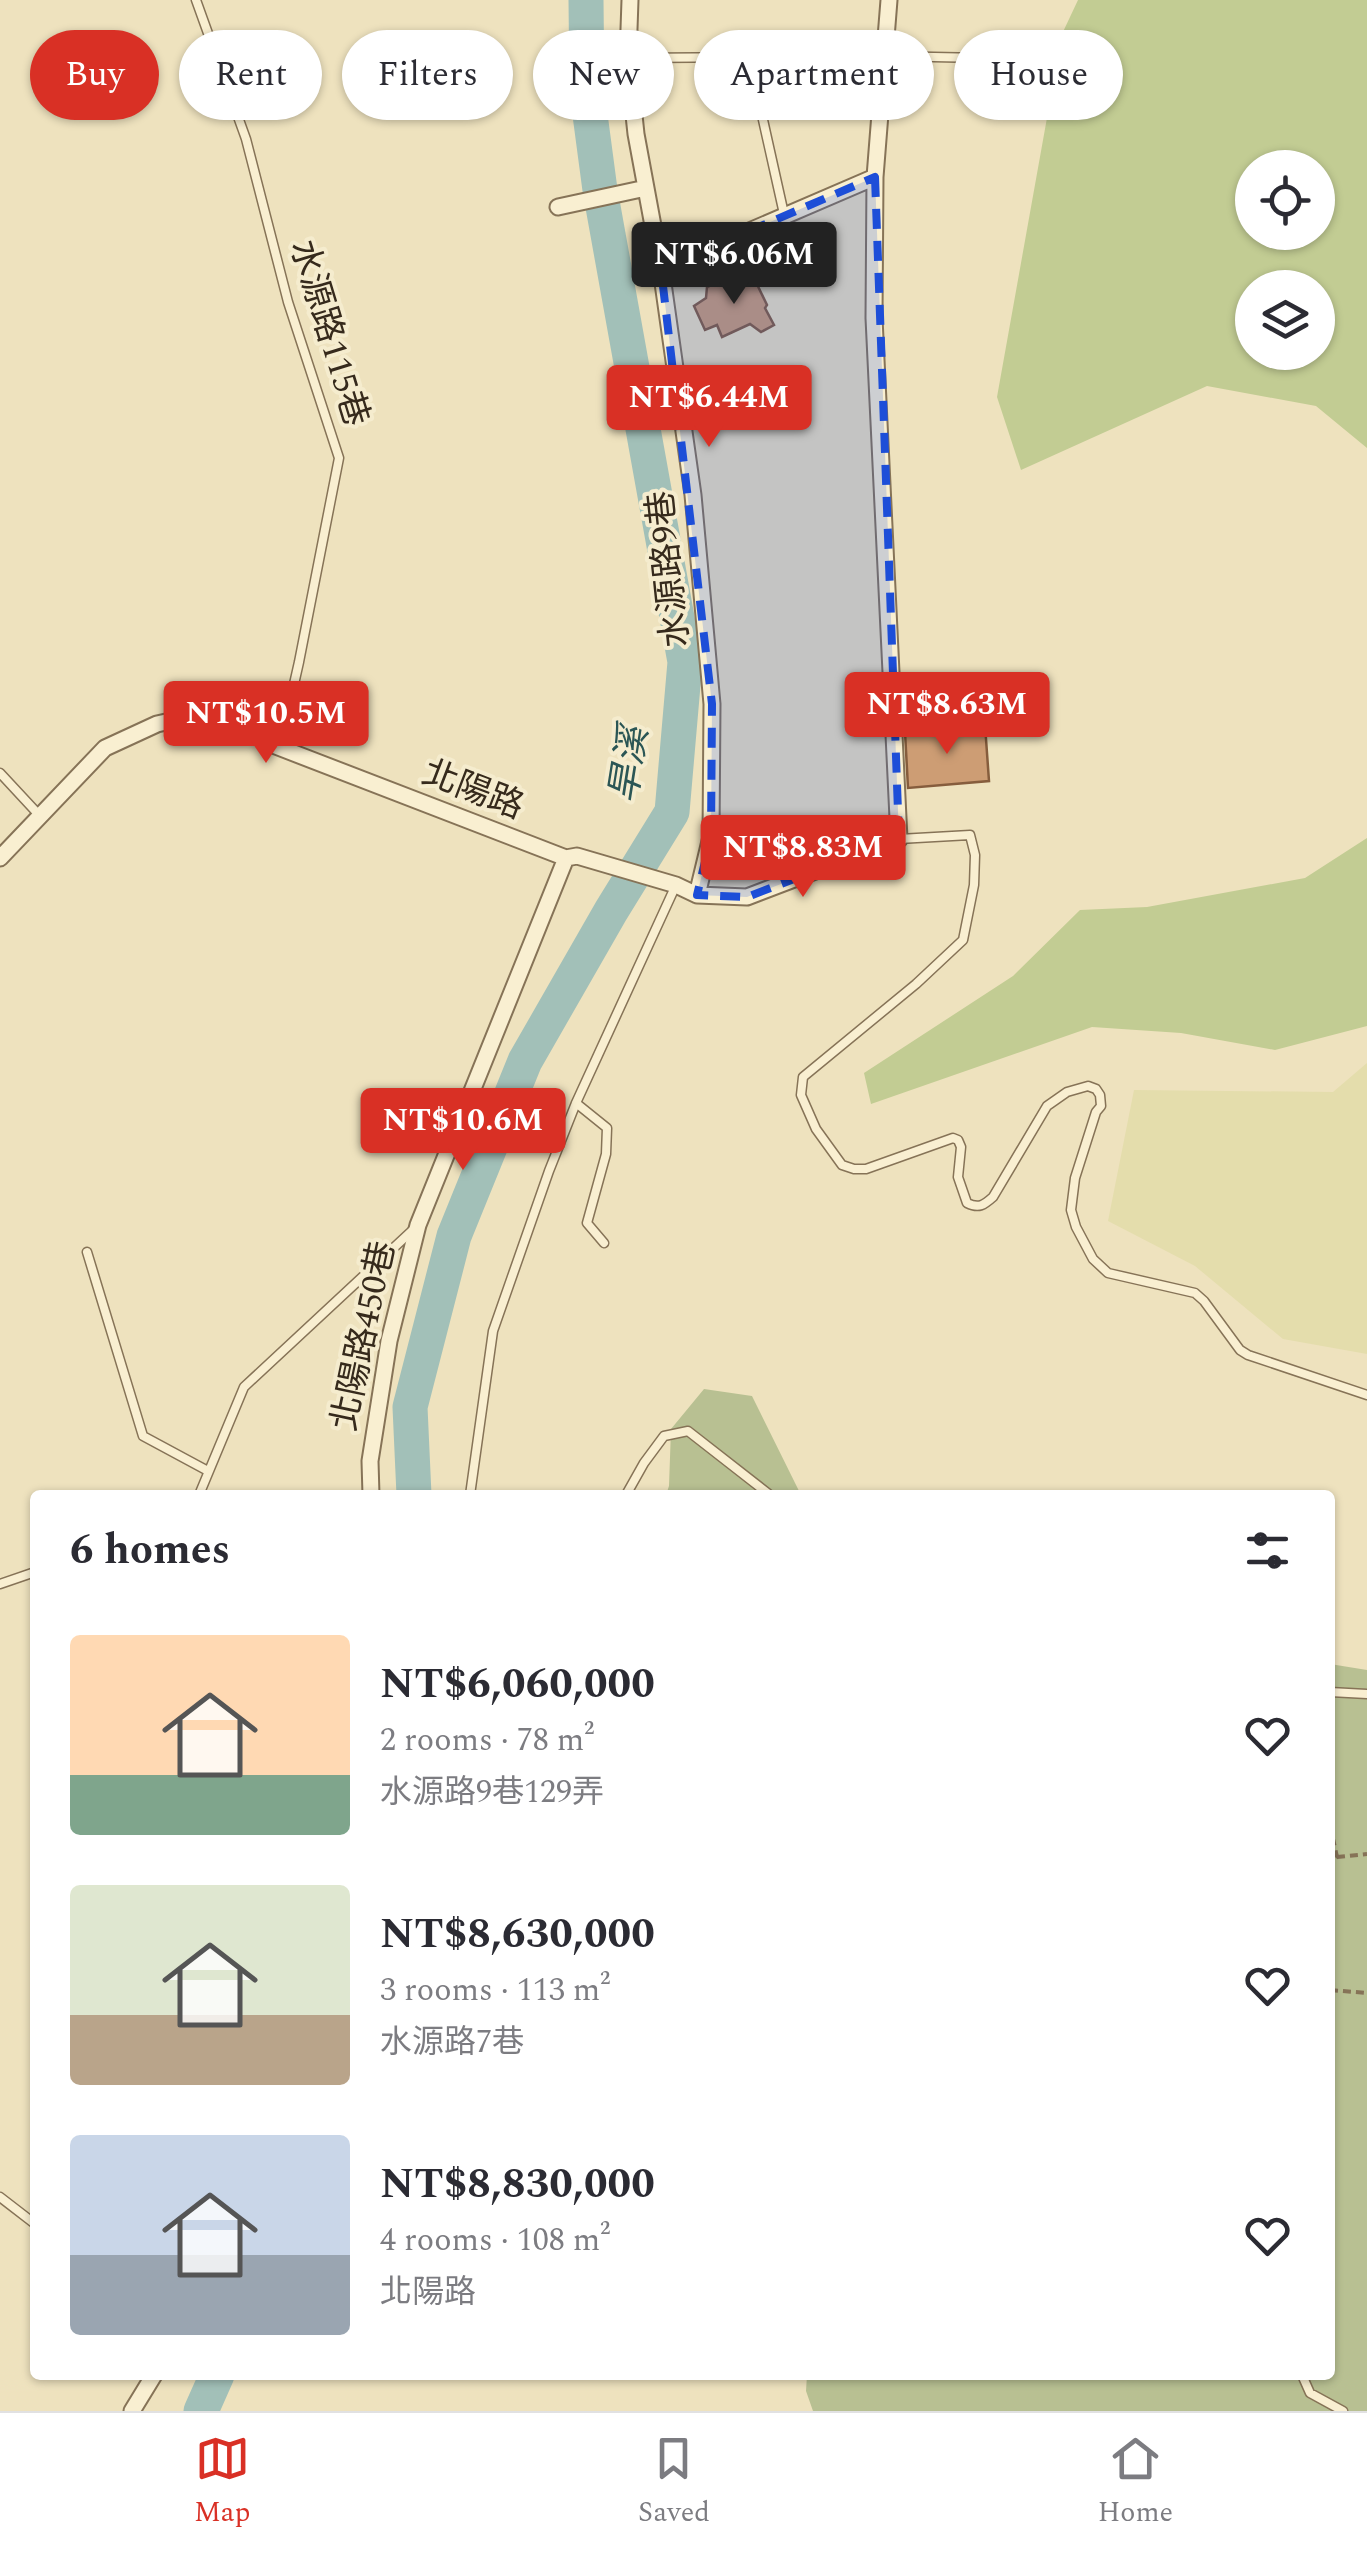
<!DOCTYPE html>
<html lang="en">
<head>
<meta charset="utf-8">
<style>
	body { margin:0; font-family:Spectral,"Noto Sans TC",serif; background:#f2f2f3; color:#2b2b33; height:100vh; display:flex; flex-direction:column; font-size:38px; white-space:nowrap }
	* { box-sizing:border-box; margin:0 }
	p { font-size:32px; color:#7c7c81 }
	.icon { flex:none; width:55px; height:55px; fill:none; stroke:currentColor; stroke-width:2; stroke-linecap:round; stroke-linejoin:round }
	.map { position:relative; flex:1; overflow:hidden }
	.drawer { position:absolute; left:30px; top:1490px; width:1305px; height:890px; display:flex; flex-direction:column; background:#fff; border-radius:10px; box-shadow:0 2px 8px #0004 }
	.drawer>* { flex:none }
	.hud { position:absolute; left:30px; top:30px; width:1308px; height:90px; display:flex; gap:20px }
	.tools { position:absolute; left:1235px; top:150px; display:grid; gap:20px }
	.tools a { display:grid; place-items:center; width:100px; height:100px; border-radius:50%; background:#fff; box-shadow:0 2px 8px #0004; font-size:50px }
	.price { position:absolute; translate:-50% -85px; padding:0 22px; border-radius:10px; background:#d93025; color:#fff; font-size:32px; line-height:65px; filter:drop-shadow(0 2px 5px #0008) }
	.price::after { content:''; position:absolute; left:50%; top:60px; width:30px; height:22px; margin-left:-15px; background:inherit; clip-path:polygon(0 0,100% 0,50% 100%) }
	.price.selected { background:#222; color:#fff }
	ul { padding:0; list-style:none }
	li { display:flex; align-items:center; gap:30px; height:250px; padding:0 40px }
	li span { display:grid; place-items:center; flex:none; width:280px; height:200px; border-radius:10px; color:#555 }
	li>.icon { margin-inline-start:auto }
	span .icon { width:120px; height:120px; fill:#fffc; stroke-width:1 }
	li b { font-size:42px }
	h2 { display:flex; justify-content:space-between; align-items:center; height:120px; padding:0 40px; font-size:42px }
	.tag { padding:0 35px; border-radius:45px; background:#fff; box-shadow:0 2px 8px #0004; font-size:35px; line-height:90px }
	.tag.selected { background:#d93025; color:#fff }
	.tab-bar { display:flex; justify-content:space-around; align-items:center; height:140px; border-top:2px solid #e1e1e2; background:#fff; font-size:28px; color:#7c7c81 }
	.tab-bar a { display:grid; justify-items:center; gap:5px }
	.tab-bar .selected { color:#d93025 }
	.map>svg:first-child { display:block }
	.farmland { fill:#e4ddac }
	.green { fill:#c2cc93; fill-rule:evenodd }
	.cemetery { fill:#b8c092 }
	.lines { fill:none; stroke-linecap:round; stroke-linejoin:round }
	.river { stroke:#a2c0b8; stroke-width:35 }
	.building { fill:#cd9d74; stroke:#865d3d; stroke-width:2.5 }
	.lane-casing { stroke:#867357; stroke-width:11 }
	.street-casing { stroke:#867357; stroke-width:19 }
	.path { stroke:#867357; stroke-width:4; stroke-dasharray:8 5; stroke-linecap:butt }
	.lane { stroke:#f9efd1; stroke-width:8 }
	.street { stroke:#f9efd1; stroke-width:15 }
	.marked { fill:#1d4ed8; fill-opacity:0.2; stroke:#1d4ed8; stroke-width:8; stroke-dasharray:20 12; stroke-linejoin:round }
	.labels { text-anchor:middle; dominant-baseline:central; stroke-width:8; stroke-linejoin:round; paint-order:stroke }
	.street-label { font-size:35px; fill:#362a1c; stroke:#f5ecce }
	.water-label { font-size:38px; font-style:italic; fill:#2b5655; stroke:#f5ecce }
</style>
</head>
<body>
<div class="map">
<svg width="1367" height="2411" viewBox="0 0 1367 2411">
	<rect width="100%" height="100%" fill="#eee2be"/>
	<!-- farmland -->
	<path class="farmland" d="M1367,1063V1354L1283,1339L1195,1266L1108,1221L1134,1090L1333,1092Z"/>
	<!-- green -->
	<path class="green" d="M1078,0H1367V448L1316,406L1207,386L1021,470L997,397L1062,34ZM1252,168H1318V232H1252ZM1252,288H1318V352H1252Z
		M1367,838V1026L1275,1050L1181,1033L1092,1027L871,1104L864,1073L1013,976L1080,910L1147,907L1305,878Z"/>
	<!-- cemetery -->
	<path class="cemetery" d="M704,1389L752,1396L801,1495H666L669,1486L671,1429Z
		M1330,1664L1367,1670V2411H813L806,2391L807,2375H1330Z"/>
	<g class="lines">
		<!-- river -->
		<path class="river" d="M414,1495L410,1407L454,1236L525,1061L611,911L672,812L685,662L600,190L587,92L586,0
			M201,2411L217,2375"/>
	</g>
	<!-- building -->
	<path class="building" d="M753,276L767,305L765,308L774,325L761,332L750,324L722,337L717,325L705,330L694,306L706,298L707,287L725,279L732,283Z
		M985,725L989,781L908,788L905,732Z"/>
	<g class="lines">
		<defs>
			<path id="lane" d="M196,0L246,139L288,302L339,458L299,662L280,746
				M749,57L784,214
				M628,58L884,56L983,58
				M0,773L40,816
				M899,839L970,835L975,855L974,885L963,940L916,984L803,1077L801,1095L816,1129L842,1165L854,1169H866L953,1138L958,1140L961,1147L958,1177L967,1203C979,1209 984,1205 993,1197L1047,1106L1067,1092L1088,1086L1096,1089L1100,1095L1101,1106L1096,1112L1075,1178L1071,1210L1076,1227L1093,1259L1108,1273L1195,1293L1204,1301L1240,1350L1248,1355L1367,1395
				M576,1103L607,1128L606,1154L587,1223L604,1243
				M87,1252L143,1436L208,1471
				M199,1495L244,1387L415,1228
				M470,1495L493,1331L549,1171L576,1103L676,885
				M626,1495L644,1463L664,1436L688,1431L770,1495
				M0,1584L35,1572
				M1330,1692L1367,1694
				M0,2197L35,2224
				M1302,2375L1310,2393L1343,2411"/>
			<path id="street" d="M630,0L628,58L636,134L661,269L693,495L712,704L711,837L697,895
				M558,207L646,188
				M661,269L875,177
				M0,858L105,748L157,724L229,708L273,745L566,858L577,856L676,885L697,895L747,897L899,839L874,318L875,177L889,0
				M371,1495L370,1461L389,1341L418,1225L566,858
				M132,2411L154,2375"/>
		</defs>
		<!-- lane casing -->
		<use href="#lane" class="lane-casing"/>
		<!-- street casing -->
		<use href="#street" class="street-casing"/>
		<!-- path -->
		<path class="path" d="M1330,1825L1337,1857L1330,1862
			M1337,1857L1367,1854
			M1330,1990L1367,1993"/>
		<!-- lane -->
		<use href="#lane" class="lane"/>
		<!-- street -->
		<use href="#street" class="street"/>
	</g>
	<!-- marked area -->
	<path class="marked" d="M875,177L899,839L747,897L697,895L711,837L712,704L661,269Z"/>
	<g class="labels">
		<!-- street labels -->
		<g class="street-label">
			<text transform="translate(329 333) rotate(73)">水源路115巷</text>
			<text transform="translate(669 569) rotate(-96)">水源路9巷</text>
			<text transform="translate(473 790) rotate(21)">北陽路</text>
			<text transform="translate(364 1336) rotate(-78)">北陽路450巷</text>
		</g>
		<!-- water labels -->
		<g class="water-label">
			<text transform="translate(630 765) rotate(-81)">旱溪</text>
		</g>
	</g>
</svg>
<div class="tools">
<a><svg class="icon" aria-label="locate" viewBox="0 0 24 24"><circle cx="12" cy="12" r="6"/><path d="M12 2v4M12 18v4M2 12h4M18 12h4"/></svg></a>
<a><svg class="icon" aria-label="layers" viewBox="0 0 24 24"><path d="M12 4l9 5-9 5-9-5zM3 14l9 5 9-5"/></svg></a>
</div>
<b class="price selected" style="left:734px;top:307px">NT$6.06M</b>
<b class="price" style="left:709px;top:450px">NT$6.44M</b>
<b class="price" style="left:947px;top:757px">NT$8.63M</b>
<b class="price" style="left:266px;top:766px">NT$10.5M</b>
<b class="price" style="left:803px;top:900px">NT$8.83M</b>
<b class="price" style="left:463px;top:1173px">NT$10.6M</b>
<div class="hud">
<a class="tag selected">Buy</a>
<a class="tag">Rent</a>
<a class="tag">Filters</a>
<a class="tag">New</a>
<a class="tag">Apartment</a>
<a class="tag">House</a>
</div>
<section class="drawer">
<h2>6 homes<svg class="icon" aria-label="filters" viewBox="0 0 24 24"><path d="M4 7h16M4 17h16"/><circle cx="9" cy="7" r="2"/><circle cx="15" cy="17" r="2"/></svg></h2>
<ul>
<li><span style="background:linear-gradient(#ffd9b3 70%,#7fa58c 0)"><svg class="icon" aria-label="home" viewBox="0 0 24 24"><path d="M3 11l9-7 9 7M6 9v11h12V9"/></svg></span><div><b>NT$6,060,000</b><p>2 rooms · 78 m²</p><p>水源路9巷129弄</p></div><svg class="icon" aria-label="heart" viewBox="0 0 24 24"><path d="M12 20l-8-8c-3-5 5-10 8-4 3-6 11-1 8 4z"/></svg></li>
<li><span style="background:linear-gradient(#dfe7d0 65%,#b9a48a 0)"><svg class="icon" aria-label="home" viewBox="0 0 24 24"><path d="M3 11l9-7 9 7M6 9v11h12V9"/></svg></span><div><b>NT$8,630,000</b><p>3 rooms · 113 m²</p><p>水源路7巷</p></div><svg class="icon" aria-label="heart" viewBox="0 0 24 24"><path d="M12 20l-8-8c-3-5 5-10 8-4 3-6 11-1 8 4z"/></svg></li>
<li><span style="background:linear-gradient(#c9d6e8 60%,#9aa5b1 0)"><svg class="icon" aria-label="home" viewBox="0 0 24 24"><path d="M3 11l9-7 9 7M6 9v11h12V9"/></svg></span><div><b>NT$8,830,000</b><p>4 rooms · 108 m²</p><p>北陽路</p></div><svg class="icon" aria-label="heart" viewBox="0 0 24 24"><path d="M12 20l-8-8c-3-5 5-10 8-4 3-6 11-1 8 4z"/></svg></li>
</ul>
</section>
</div>
<nav class="tab-bar">
<a class="selected"><svg class="icon" aria-label="map" viewBox="0 0 24 24"><path d="M3 6l6-2 6 2 6-2v14l-6 2-6-2-6 2zM9 4v14M15 6v14"/></svg>Map</a>
<a><svg class="icon" aria-label="saved" viewBox="0 0 24 24"><path d="M7 4h10v16l-5-4-5 4z"/></svg>Saved</a>
<a><svg class="icon" aria-label="home" viewBox="0 0 24 24"><path d="M3 11l9-7 9 7M6 9v11h12V9"/></svg>Home</a>
</nav>
</body>
</html>
